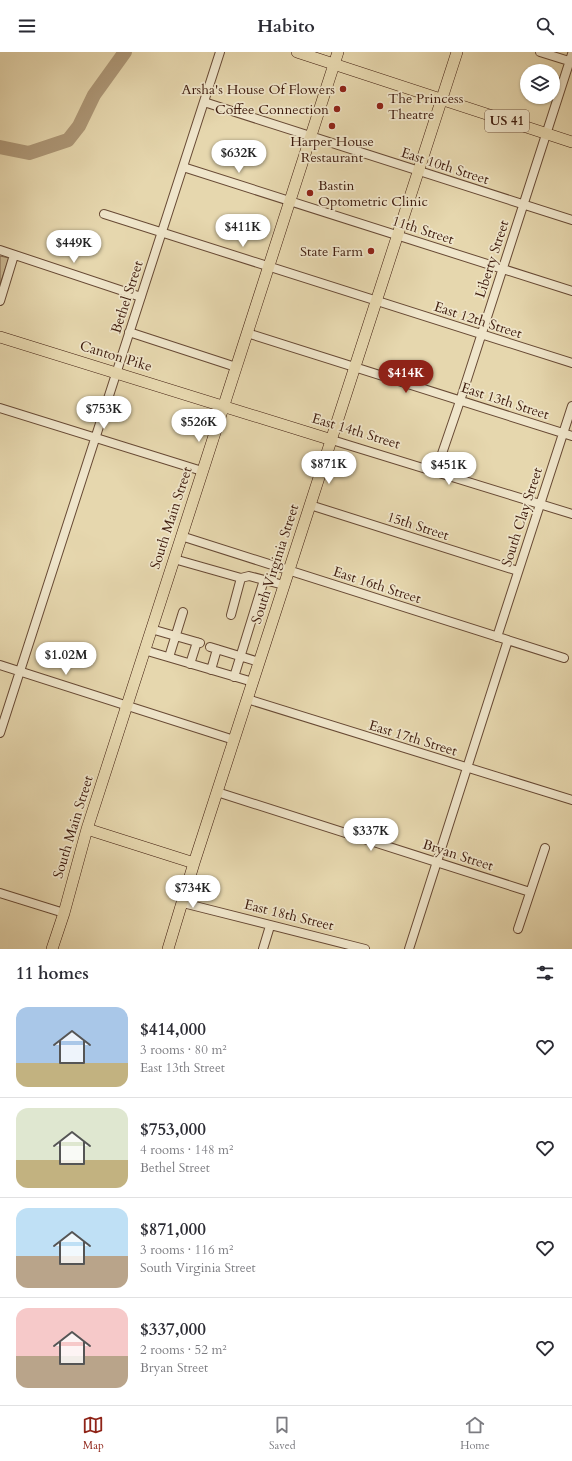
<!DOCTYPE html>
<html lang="en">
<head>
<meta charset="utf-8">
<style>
	body { margin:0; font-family:Cardo,serif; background:#f2f2f3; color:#2b2b33; height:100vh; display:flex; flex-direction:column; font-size:15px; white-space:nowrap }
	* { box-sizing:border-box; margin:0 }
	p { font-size:13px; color:#7c7c81 }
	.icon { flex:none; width:22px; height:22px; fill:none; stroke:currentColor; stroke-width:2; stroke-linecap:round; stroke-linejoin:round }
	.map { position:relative; height:897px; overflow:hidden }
	.side { display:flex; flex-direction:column; background:#fff; flex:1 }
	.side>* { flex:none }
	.tools { position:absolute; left:520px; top:12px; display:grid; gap:8px }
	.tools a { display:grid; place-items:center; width:40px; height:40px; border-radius:50%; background:#fff; box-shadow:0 1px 3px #0004; font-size:20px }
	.price { position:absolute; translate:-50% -34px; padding:0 9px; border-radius:14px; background:#fff; color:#222; font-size:13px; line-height:26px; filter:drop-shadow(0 1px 2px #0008) }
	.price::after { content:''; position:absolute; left:50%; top:24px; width:12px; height:9px; margin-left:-6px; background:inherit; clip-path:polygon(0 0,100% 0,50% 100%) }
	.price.active { background:#8f2418; color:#fff }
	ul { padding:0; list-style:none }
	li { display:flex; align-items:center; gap:12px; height:100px; padding:0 16px }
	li+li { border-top:1px solid #e1e1e2 }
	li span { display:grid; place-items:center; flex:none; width:112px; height:80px; border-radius:12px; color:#555 }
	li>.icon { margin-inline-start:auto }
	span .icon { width:48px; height:48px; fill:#fffc; stroke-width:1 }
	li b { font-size:17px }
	h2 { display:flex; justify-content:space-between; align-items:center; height:48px; padding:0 16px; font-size:17px }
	header { display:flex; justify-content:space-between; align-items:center; height:52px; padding:0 16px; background:#fff; font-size:18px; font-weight:800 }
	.dock { display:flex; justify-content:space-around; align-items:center; height:56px; border-top:1px solid #e1e1e2; background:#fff; font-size:11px; color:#7c7c81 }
	.dock a { display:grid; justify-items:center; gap:2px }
	.dock .active { color:#8f2418 }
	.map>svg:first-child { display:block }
	.green { fill:#c9b792; stroke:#83684f }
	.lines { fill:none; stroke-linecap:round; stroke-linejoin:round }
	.river { stroke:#ad9777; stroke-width:14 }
	.minor-casing { stroke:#674934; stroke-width:10 }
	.major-casing { stroke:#3d1a0c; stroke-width:12 }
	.minor { stroke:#efe5ca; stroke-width:8 }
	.major { stroke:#e6d7ae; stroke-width:11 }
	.poi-dot { fill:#8f2418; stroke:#efe5ca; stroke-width:1.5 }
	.labels { text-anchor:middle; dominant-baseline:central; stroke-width:3.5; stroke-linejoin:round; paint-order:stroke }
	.shield { fill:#efe5ca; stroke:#725745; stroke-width:1 }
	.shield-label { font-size:13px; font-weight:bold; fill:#3d1a0c }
	.poi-label { font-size:14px; fill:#3d1a0c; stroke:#efe5ca; text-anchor:end }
	.street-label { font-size:14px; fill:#3d1a0c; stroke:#efe5ca }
</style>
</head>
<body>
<header><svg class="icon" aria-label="menu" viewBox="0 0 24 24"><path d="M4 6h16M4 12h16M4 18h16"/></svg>Habito<svg class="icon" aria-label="search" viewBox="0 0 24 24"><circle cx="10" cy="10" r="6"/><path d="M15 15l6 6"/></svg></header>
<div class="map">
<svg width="572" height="897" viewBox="0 0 572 897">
	<rect width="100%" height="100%" fill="#e6d7ae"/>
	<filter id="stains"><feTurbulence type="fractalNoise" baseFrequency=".005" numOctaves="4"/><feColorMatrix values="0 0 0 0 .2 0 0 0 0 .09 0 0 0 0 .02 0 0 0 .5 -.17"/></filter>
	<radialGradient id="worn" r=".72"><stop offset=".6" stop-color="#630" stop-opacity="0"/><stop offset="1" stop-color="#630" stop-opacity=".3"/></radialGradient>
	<!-- green -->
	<path class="green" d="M0,204L9,206L0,232Z"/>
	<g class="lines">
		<!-- river -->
		<path class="river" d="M0,95L29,101L68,88L79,74L94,43L125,0"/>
		<defs>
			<path id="minor" d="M540,0L572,10
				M204,50L572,168
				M183,115L572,239
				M104,162L572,311
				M0,198L141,245
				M0,249L14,203
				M129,280L236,315
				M247,281L572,384
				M0,356L202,419
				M332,388L572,462
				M436,419L460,349L572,2
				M310,453L518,519
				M181,484L564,606
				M174,507L241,526L249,524L284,533
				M231,563L241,526
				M151,577L200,591
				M497,585L572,354
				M210,595L259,610
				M144,598L253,630
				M169,605L183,560
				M190,612L197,590
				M0,613L234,688
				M211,618L217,597
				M234,625L264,528
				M247,647L572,748
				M0,681L220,0
				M217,740L530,840
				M0,841L64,861
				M183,851L365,897
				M518,877L545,796
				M263,897L270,874
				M409,897L508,588"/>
			<path id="major" d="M297,0L572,90
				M0,285L332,388
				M87,777L194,811
				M52,897L64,861L87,777L338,0
				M168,897L194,811L457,0"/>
		</defs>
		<!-- minor casing -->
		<use href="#minor" class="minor-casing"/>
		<!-- major casing -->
		<use href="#major" class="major-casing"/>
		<!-- minor -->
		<use href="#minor" class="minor"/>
		<!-- major -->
		<use href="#major" class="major"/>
	</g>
	<!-- markers -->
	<g class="poi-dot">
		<circle cx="343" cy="37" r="4"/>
		<circle cx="380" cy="54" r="4"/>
		<circle cx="337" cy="57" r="4"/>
		<circle cx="332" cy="74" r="4"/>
		<circle cx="310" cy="141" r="4"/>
		<circle cx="371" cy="199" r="4"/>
	</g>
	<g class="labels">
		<!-- shield labels -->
		<rect class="shield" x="485" y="58" width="44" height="22" rx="3"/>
		<g class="shield-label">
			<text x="507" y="69">US 41</text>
		</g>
		<!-- poi labels -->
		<g class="poi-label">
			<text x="335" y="37">Arsha's House Of Flowers</text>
			<text x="388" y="46" text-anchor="start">The Princess<tspan x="388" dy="16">Theatre</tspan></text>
			<text x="329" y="57">Coffee Connection</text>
			<text x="332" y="89" text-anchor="middle">Harper House<tspan x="332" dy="16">Restaurant</tspan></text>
			<text x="318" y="133" text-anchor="start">Bastin<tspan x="318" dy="16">Optometric Clinic</tspan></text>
			<text x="363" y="199">State Farm</text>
		</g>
		<!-- street labels -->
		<g class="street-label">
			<text transform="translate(445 114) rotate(18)">East 10th Street</text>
			<text transform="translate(423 178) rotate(18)">11th Street</text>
			<text transform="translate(492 207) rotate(-72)">Liberty Street</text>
			<text transform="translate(127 245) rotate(-72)">Bethel Street</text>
			<text transform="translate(478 268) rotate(18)">East 12th Street</text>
			<text transform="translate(116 304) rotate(17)">Canton Pike</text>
			<text transform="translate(505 349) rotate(18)">East 13th Street</text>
			<text transform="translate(356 379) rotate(17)">East 14th Street</text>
			<text transform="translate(522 465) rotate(-72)">South Clay Street</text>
			<text transform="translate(171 466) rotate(-72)">South Main Street</text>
			<text transform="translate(418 474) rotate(18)">15th Street</text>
			<text transform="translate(275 512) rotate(-72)">South Virginia Street</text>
			<text transform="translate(377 533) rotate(18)">East 16th Street</text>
			<text transform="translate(413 686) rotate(17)">East 17th Street</text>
			<text transform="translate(73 775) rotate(-73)">South Main Street</text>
			<text transform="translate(458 803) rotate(18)">Bryan Street</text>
			<text transform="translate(289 863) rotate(14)">East 18th Street</text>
		</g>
	</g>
	<rect width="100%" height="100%" filter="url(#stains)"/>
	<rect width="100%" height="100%" fill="url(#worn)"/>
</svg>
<div class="tools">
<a><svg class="icon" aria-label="layers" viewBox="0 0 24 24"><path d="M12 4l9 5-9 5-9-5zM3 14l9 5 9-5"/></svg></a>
</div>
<b class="price" style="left:239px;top:122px">$632K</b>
<b class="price" style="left:243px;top:196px">$411K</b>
<b class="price" style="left:74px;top:212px">$449K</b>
<b class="price active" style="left:406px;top:342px">$414K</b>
<b class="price" style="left:104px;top:378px">$753K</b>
<b class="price" style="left:199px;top:391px">$526K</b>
<b class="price" style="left:329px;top:433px">$871K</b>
<b class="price" style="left:449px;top:434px">$451K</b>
<b class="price" style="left:66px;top:624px">$1.02M</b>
<b class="price" style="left:371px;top:800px">$337K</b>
<b class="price" style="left:193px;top:857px">$734K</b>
</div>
<section class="side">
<h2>11 homes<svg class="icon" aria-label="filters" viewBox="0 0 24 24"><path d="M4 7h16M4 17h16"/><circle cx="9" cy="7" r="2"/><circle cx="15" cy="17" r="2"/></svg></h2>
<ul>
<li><span style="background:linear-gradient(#a9c7e8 70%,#c2b280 0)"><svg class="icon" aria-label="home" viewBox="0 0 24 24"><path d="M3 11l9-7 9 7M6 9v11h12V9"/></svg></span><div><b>$414,000</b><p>3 rooms · 80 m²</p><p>East 13th Street</p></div><svg class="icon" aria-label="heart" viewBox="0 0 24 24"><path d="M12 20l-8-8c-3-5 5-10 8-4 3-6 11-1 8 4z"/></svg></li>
<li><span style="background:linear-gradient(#dfe7d0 65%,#c2b280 0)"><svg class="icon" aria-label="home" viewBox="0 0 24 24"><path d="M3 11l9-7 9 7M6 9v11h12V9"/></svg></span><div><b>$753,000</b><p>4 rooms · 148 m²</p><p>Bethel Street</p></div><svg class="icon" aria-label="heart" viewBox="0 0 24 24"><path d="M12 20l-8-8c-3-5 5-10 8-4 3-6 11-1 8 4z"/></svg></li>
<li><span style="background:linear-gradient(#bfe0f5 60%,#b9a48a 0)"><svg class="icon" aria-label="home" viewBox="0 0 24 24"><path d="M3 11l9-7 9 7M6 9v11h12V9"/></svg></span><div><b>$871,000</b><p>3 rooms · 116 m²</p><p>South Virginia Street</p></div><svg class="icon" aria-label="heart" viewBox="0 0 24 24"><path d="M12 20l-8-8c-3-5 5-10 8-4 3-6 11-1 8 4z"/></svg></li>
<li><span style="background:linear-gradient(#f6c9c9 60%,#b9a48a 0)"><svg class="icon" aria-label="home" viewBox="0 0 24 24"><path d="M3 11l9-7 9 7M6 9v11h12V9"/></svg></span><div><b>$337,000</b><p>2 rooms · 52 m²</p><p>Bryan Street</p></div><svg class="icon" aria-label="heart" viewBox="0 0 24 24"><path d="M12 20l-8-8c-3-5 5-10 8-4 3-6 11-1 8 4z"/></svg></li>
</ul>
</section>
<nav class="dock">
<a class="active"><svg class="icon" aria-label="map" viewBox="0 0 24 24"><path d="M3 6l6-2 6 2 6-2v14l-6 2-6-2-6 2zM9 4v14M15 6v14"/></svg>Map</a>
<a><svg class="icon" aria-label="saved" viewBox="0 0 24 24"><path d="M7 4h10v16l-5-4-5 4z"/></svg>Saved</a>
<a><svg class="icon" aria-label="home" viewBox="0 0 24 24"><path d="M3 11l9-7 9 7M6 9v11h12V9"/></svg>Home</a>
</nav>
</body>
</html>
